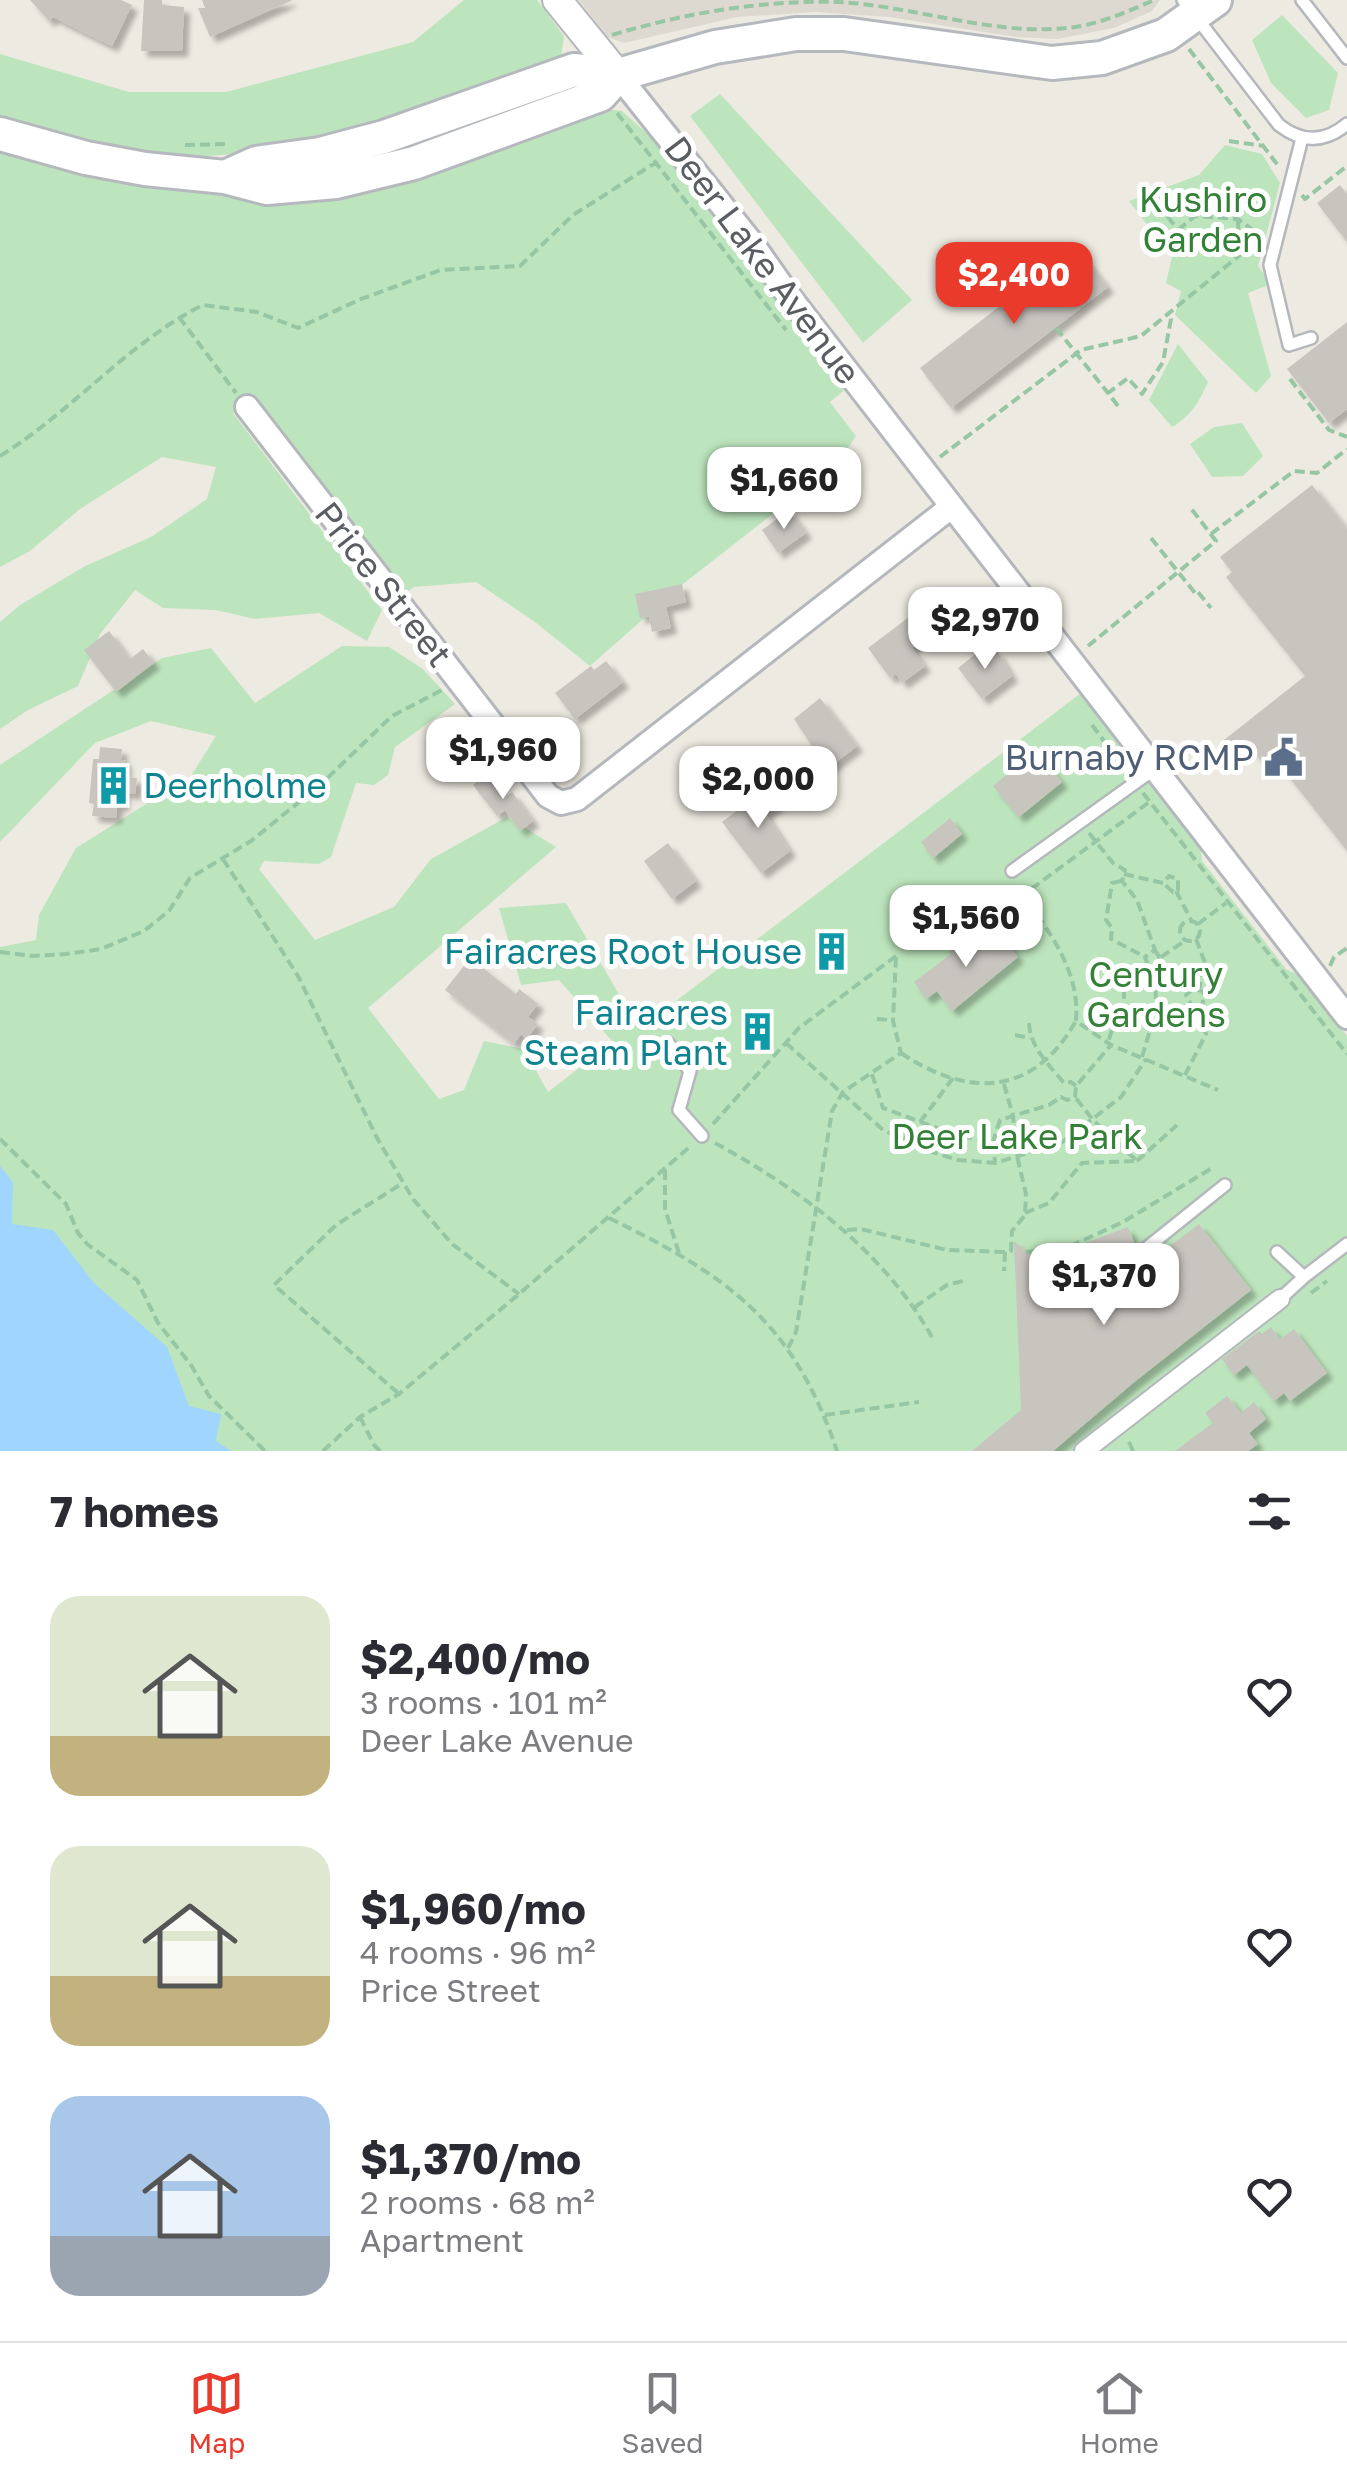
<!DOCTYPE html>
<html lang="en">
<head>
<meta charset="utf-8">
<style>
	body { margin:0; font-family:"Golos Text",sans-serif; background:#f7f7f7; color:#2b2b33; height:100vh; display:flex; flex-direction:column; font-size:38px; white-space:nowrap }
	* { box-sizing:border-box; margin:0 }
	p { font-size:32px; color:#7c7c81 }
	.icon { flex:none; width:55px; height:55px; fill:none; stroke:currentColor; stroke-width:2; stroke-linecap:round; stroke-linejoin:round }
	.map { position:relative; height:1451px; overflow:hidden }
	.drawer { display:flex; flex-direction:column; background:#fff; flex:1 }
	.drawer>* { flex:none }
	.price { position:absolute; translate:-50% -85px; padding:0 22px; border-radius:20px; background:#fff; color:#222; font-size:32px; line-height:65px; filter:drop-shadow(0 2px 5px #0008) }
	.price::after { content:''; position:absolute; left:50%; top:60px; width:30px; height:22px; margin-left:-15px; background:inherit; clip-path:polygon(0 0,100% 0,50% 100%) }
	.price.selected { background:#ea3a2b; color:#fff }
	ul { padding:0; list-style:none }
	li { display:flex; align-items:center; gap:30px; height:250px; padding:0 50px }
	li span { display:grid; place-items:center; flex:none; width:280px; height:200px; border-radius:30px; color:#555 }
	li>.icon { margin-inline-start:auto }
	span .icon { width:120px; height:120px; fill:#fffc; stroke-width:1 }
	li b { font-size:42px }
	h2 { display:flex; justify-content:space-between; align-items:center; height:120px; padding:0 50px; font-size:42px }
	.menu { display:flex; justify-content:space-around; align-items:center; height:140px; border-top:2px solid #e1e1e2; background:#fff; font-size:28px; color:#7c7c81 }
	.menu a { display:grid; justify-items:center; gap:5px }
	.menu .selected { color:#ea3a2b }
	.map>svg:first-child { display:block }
	.education { fill:#ddd9d0 }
	.green { fill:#bde5bd }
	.water { fill:#a0d5ff }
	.building { fill:#c8c5bf; filter:url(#shadow) }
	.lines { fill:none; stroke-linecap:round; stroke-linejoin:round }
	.service-casing { stroke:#b4b8bc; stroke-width:16 }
	.pedestrian-casing { stroke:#b4b8bc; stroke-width:22 }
	.minor-casing { stroke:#b4b8bc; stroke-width:28 }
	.tertiary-casing { stroke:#b4b8bc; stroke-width:32 }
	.secondary-casing { stroke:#b5b9be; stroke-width:38 }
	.path { stroke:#96c6a4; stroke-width:4; stroke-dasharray:10 5; stroke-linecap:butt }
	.service { stroke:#fff; stroke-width:11 }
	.pedestrian { stroke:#fff; stroke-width:18 }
	.minor { stroke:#fff; stroke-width:22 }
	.tertiary { stroke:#fff; stroke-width:28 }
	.secondary { stroke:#fff; stroke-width:32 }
	.path-bridge { stroke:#96c6a4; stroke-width:4; stroke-dasharray:10 5; stroke-linecap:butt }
	.labels { text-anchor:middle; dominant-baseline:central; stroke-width:10; stroke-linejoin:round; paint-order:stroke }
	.park-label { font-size:35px; fill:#338137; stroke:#fff }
	.street-label { font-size:35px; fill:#5a5e63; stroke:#fff }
	.service-label { font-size:35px; fill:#4e5e75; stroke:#fff; text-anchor:end }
	.culture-label { font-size:35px; fill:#0d838f; stroke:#fff; text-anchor:end }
</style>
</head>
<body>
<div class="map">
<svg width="1347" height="1451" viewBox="0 0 1347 1451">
	<defs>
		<filter id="shadow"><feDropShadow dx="6" dy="6" stdDeviation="2.5" flood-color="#0004"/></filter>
	</defs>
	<rect width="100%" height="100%" fill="#edeae1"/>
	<!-- education -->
	<path class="education" d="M579,0H1160L1152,11L1114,28L1057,39L1016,37L889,17L815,12L737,17L624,43L607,37Z"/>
	<!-- green -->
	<path class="green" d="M464,0H537L564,36L561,58C426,108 266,178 118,150C79,143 39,130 0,120V54L129,92H226L413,42Z
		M1282,15L1338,73L1329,110L1306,118L1271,83L1252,40Z
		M720,94L912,300L863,343L690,116Z
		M605,109L622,111L650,136L846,389L830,402L856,436L838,463L683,584L590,666L535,622L476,582L414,587L404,595L236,407L233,413L382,610L367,641L319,613L255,619L216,610L163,608L135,590L100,634L78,686L28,710L0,729V622L20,605L85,566L151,537L207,499L216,467L162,457L80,509L30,551L0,567V147L254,193Z
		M1225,145L1262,154L1280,183L1258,266L1271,284L1248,293L1271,376L1256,393L1175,315L1181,291L1166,283L1172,257L1129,201L1199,175Z
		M1178,344L1208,382C1199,402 1191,416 1172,427L1149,400Z
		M1242,423L1263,456L1243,476L1212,477L1190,444L1214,427Z
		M342,646L389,647L423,669L455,704L395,747L388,775L374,785L356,783L331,857L319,864L264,861L259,869L315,940L394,907L431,859L507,817L556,847L368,1008L439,1099L464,1090L484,1041L524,1049L548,1092L613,1042L559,980L521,985L499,908L566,903L632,1017L664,1010L1081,693L1201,847L1202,861L1286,969L1300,976L1347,1036V1451H0V947L36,940L39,915L76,848L191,776L216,736L151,721L95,743L0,842V765L162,658L211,648L255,703Z"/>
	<!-- water -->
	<path class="water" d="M0,1166L13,1182L12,1224L53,1230L94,1283L167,1347L189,1406L221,1414L216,1441L231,1451H0Z"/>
	<!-- building -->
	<path class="building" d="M30,0H121L132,5L112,46L53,17L49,21Z
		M144,0H162V5L184,7L182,51H141Z
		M202,0H293L210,37L198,8H205Z
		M1340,185L1347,194V242L1317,203Z
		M1076,247L1108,287L951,408L920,368Z
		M1347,322V409L1329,423L1287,369Z
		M1312,485L1347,529V851L1281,767L1276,771L1266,759L1262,762L1250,747L1237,757L1224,740L1305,676L1226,577L1232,572L1220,557Z
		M789,510L806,533L778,553L762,530Z
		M682,584L686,602L666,607L671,628L652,632L649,616L640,618L635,594Z
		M917,611L932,632L912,648L925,666L902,683L896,674L890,678L868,648Z
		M109,631L130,659L143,649L154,663L116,692L84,650Z
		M987,645L994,653L997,651L1012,676L982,699L958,668Z
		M606,661L623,682L575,719L555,693L591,666L594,670Z
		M820,698L857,746L827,769L794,719Z
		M100,747L122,749L121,760L126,761L125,777L137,778L135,794L124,792L123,806L117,805L116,818L92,816L94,804L89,803L93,759H99Z
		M1036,750L1062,782L1019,817L993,786Z
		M488,774L506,797L512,792L533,821L520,831L505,810L497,816L473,785Z
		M768,787L780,803L766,814L790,851L761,873L722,822Z
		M950,818L962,834L933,858L921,842Z
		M668,843L696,881L672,899L644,861Z
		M961,932L972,946L979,940L985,947L997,938L1000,941L1004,938L1018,957L952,1011L937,991L926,999L914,982L951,954L944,945Z
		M470,958L516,994L519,989L538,1004L528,1017L538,1024L526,1039L521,1034L514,1044L445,990Z
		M1199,1224L1251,1290L1133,1383L1053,1451H972L1021,1410L1014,1241L1037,1261L1128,1227L1135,1245L1118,1259L1115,1266L1117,1273L1124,1275L1142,1264L1143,1266Z
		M1271,1327L1280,1339L1294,1329L1327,1373L1290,1401L1284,1393L1274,1401L1247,1365L1234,1375L1222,1359L1259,1331L1262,1334Z
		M1227,1396L1241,1413L1254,1402L1266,1419L1249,1433L1258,1444L1248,1451H1175L1213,1423L1205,1413Z"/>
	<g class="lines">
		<defs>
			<path id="service" d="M1183,0L1279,125C1302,143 1325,143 1347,124
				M1302,0L1347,58
				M1302,138L1270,265L1289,345L1311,338
				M1012,871L1153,770
				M668,1043L690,1071L679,1110L702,1136
				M1277,1252L1304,1277L1347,1244
				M1124,1266L1225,1185
				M1280,1299L1304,1277"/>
			<path id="pedestrian" d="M1084,1451L1280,1299"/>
			<path id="minor" d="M618,75L751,242L789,296L1347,1017
				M247,407L548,796L561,803L577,799L951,507"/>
			<path id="tertiary" d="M557,0L618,75"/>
			<path id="secondary" d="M0,134L86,158L145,169L225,177L267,188L336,182L414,163L600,95L618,75
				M225,177L256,163L320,154L384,137L574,70L618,75L715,47L796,34H844L1052,63L1102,58L1166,35L1215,0"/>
		</defs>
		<!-- service casing -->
		<use href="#service" class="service-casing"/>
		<!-- pedestrian casing -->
		<use href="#pedestrian" class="pedestrian-casing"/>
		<!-- minor casing -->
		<use href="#minor" class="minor-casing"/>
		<!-- tertiary casing -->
		<use href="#tertiary" class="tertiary-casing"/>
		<!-- secondary casing -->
		<use href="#secondary" class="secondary-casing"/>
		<!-- path -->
		<path class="path" d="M612,35C685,13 762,0 839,2C915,6 999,38 1075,27C1102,23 1129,11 1154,0
			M1189,49L1280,168
			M617,113L786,330
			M1229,141L1264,146
			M185,145L230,144
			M1149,193L1178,230L1154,247
			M1302,195L1305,199L1347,166
			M1238,220L1239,255
			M1178,230L1195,216L1238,219L1262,237
			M179,317L236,393
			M1290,379L1329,430L1347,437
			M1118,406L1108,393L1128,378L1142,394L1163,362L1171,319L1170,313
			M0,456C70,413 123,348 195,309L203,305L257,312L298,328L361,299L441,270L520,266L573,215L655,163
			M940,457L1081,350L1141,336L1262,237
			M1211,534L1294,471L1317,473L1347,449
			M1151,538L1195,593L1197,591L1211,608
			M1088,646L1216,541L1190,507
			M1092,725L1125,769
			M1143,793L1347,1054
			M1148,803L1023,895C1051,934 1080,972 1076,1021L1111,1045L1218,1090
			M1089,833L1113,863L1125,870L1122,881L1137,900L1155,950L1145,957L1148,965L1124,991V1004L1118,1009L1108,1043
			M223,859L298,976L377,1138L413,1199L452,1244L519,1294
			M1124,874L1163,883L1169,876L1178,879V890L1173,892L1163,883
			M1121,881L1112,883L1106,920L1112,928L1111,939L1145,957
			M1176,891L1191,920
			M1180 931a10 10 0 1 1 20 0a10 10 0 1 1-20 0Z
			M1198,924L1226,903
			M1196,939L1205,963L1199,990
			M0,952L33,956L66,954L101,949L144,931L169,911L190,878L251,841L319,786L392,716L442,690
			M1161,957L1186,940
			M1330,966L1334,957L1347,948
			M1156,1010L1174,1011L1191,1004L1186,995L1193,989L1203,991V1003L1197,1007L1206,1034L1185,1075
			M877,1019L893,1020
			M1029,1023C1030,1047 1049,1065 1064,1083L1071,1082L1076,1086
			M1015,1035L1030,1038
			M786,1043L882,1129L916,1147L958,1160L995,1163L1061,1143L1121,1097L1146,1059
			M901,1053C968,1098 1033,1097 1076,1021
			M1142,1057L1156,1010L1155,968L1162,962L1155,950
			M872,1074L883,1108L959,1136L993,1142L1000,1120L1049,1105L1061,1097L1067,1100L1075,1097L1076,1086L1111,1045
			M1004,1084L1013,1116L1017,1156L1026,1194L1025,1215L1012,1231L1011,1251L1005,1252L1004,1271
			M920,1122L953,1078
			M713,1124L799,1028L896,956
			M0,1139L66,1204L78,1233L87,1244L137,1280L158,1323L191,1365L209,1396L265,1451
			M904,1141L913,1123
			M993,1142L995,1162
			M715,1143C801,1190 885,1252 933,1339
			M1137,1161L1177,1125
			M665,1170V1209L679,1253
			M1025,1213L1049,1203L1082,1163L1137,1161L1093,1120L1075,1097
			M609,1218C728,1276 793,1321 837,1451
			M847,1230L861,1229L947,1250L1005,1252
			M1026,1252L1066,1248L1123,1222L1212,1168
			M1311,1293L1327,1281
			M915,1307L947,1285L967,1280
			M788,1348L796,1332L832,1111L843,1092L901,1053L893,1021L896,956
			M398,1393L274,1285L336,1225L403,1183
			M825,1415L919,1402
			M360,1417L374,1445L380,1451
			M1129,1442L1133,1451
			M323,1451L360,1417L399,1394L519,1294L692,1145"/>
		<!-- service -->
		<use href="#service" class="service"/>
		<!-- pedestrian -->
		<use href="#pedestrian" class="pedestrian"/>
		<!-- minor -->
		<use href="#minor" class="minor"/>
		<!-- tertiary -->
		<use href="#tertiary" class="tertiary"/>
		<!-- secondary -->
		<use href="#secondary" class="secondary"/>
		<!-- path-bridge -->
		<path class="path-bridge" d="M1056,328L1108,393"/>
	</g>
	<!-- icons -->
	<defs>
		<symbol id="civic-bare" viewBox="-9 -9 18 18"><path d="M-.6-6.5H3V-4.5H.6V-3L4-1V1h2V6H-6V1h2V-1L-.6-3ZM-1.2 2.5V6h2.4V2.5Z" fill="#5c6f8a" stroke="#fff" stroke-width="2.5" paint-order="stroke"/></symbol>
		<symbol id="building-bare" viewBox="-9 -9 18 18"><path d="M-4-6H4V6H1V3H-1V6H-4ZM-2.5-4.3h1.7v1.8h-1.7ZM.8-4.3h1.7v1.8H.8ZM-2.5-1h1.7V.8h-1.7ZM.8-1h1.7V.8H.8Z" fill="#0f9aa8" stroke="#fff" stroke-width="2.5" paint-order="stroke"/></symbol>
	</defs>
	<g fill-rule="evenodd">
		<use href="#civic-bare" x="1256" y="730" width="55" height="55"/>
		<use href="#building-bare" x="86" y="758" width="55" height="55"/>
		<use href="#building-bare" x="804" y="924" width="55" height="55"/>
		<use href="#building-bare" x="730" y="1004" width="55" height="55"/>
	</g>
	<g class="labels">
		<!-- park labels -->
		<g class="park-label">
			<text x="1203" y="199">Kushiro<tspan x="1203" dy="40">Garden</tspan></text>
			<text x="1156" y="974">Century<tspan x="1156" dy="40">Gardens</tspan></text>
			<text x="1017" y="1136">Deer Lake Park</text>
		</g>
		<!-- street labels -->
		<g class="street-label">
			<text transform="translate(763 260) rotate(53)">Deer Lake Avenue</text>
			<text transform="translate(384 584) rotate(52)">Price Street</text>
		</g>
		<!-- service labels -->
		<g class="service-label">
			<text x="1254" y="757">Burnaby RCMP</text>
		</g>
		<!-- culture labels -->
		<g class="culture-label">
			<text x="143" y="785" text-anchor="start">Deerholme</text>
			<text x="802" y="951">Fairacres Root House</text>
			<text x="728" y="1012">Fairacres<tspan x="728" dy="40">Steam Plant</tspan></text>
		</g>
	</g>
</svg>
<b class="price selected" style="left:1014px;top:327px">$2,400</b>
<b class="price" style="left:784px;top:532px">$1,660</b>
<b class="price" style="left:985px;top:672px">$2,970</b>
<b class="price" style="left:503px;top:802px">$1,960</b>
<b class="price" style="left:758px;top:831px">$2,000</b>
<b class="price" style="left:966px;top:970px">$1,560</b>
<b class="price" style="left:1104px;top:1328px">$1,370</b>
</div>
<section class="drawer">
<h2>7 homes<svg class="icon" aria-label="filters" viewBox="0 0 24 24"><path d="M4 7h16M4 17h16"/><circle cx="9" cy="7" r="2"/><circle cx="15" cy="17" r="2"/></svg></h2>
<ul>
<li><span style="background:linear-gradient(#dfe7d0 70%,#c2b280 0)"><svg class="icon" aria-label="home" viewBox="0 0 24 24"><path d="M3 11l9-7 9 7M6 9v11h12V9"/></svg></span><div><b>$2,400/mo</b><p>3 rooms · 101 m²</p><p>Deer Lake Avenue</p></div><svg class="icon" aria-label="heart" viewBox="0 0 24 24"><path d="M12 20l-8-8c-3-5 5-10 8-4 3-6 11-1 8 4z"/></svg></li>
<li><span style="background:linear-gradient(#dfe7d0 65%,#c2b280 0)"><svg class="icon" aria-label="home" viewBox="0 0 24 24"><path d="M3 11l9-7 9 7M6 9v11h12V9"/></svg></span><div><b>$1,960/mo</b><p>4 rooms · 96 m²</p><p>Price Street</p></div><svg class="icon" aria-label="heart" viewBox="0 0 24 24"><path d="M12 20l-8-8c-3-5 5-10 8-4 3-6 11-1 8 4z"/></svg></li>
<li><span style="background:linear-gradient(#a9c7e8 70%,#9aa5b1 0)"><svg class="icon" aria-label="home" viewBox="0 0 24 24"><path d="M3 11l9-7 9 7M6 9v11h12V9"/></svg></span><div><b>$1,370/mo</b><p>2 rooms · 68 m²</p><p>Apartment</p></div><svg class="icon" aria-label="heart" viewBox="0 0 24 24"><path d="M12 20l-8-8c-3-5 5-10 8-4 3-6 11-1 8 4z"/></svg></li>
</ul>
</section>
<nav class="menu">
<a class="selected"><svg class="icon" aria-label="map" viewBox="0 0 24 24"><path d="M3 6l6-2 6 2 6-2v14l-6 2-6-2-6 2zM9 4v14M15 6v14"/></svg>Map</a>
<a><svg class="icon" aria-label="saved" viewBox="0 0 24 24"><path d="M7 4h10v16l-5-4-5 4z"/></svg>Saved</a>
<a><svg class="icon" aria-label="home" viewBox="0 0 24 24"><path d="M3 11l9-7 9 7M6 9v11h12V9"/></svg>Home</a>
</nav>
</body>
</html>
